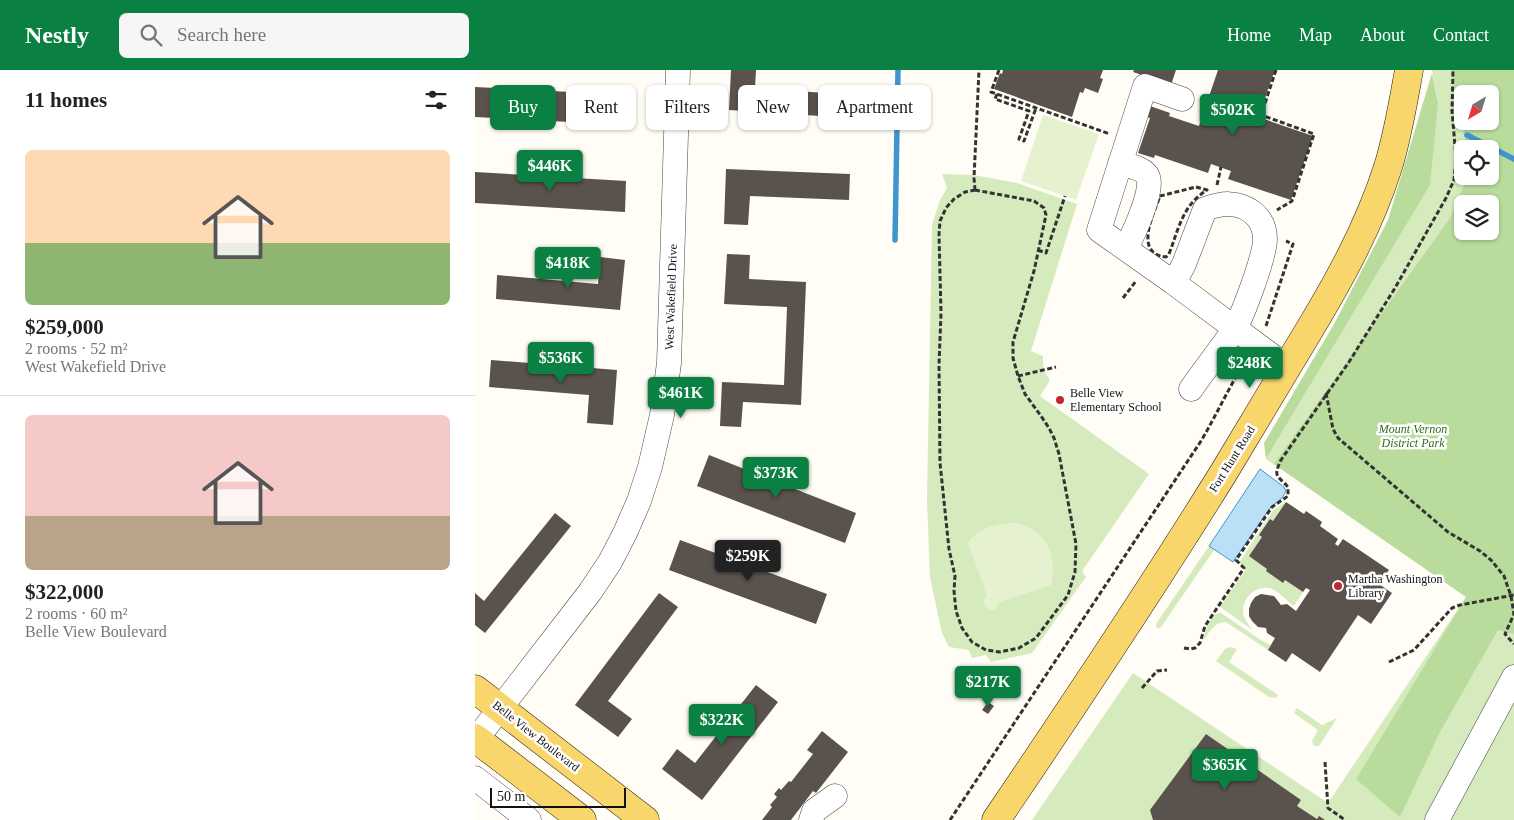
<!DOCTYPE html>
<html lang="en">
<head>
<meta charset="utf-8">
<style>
	body { margin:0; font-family:Georgia,serif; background:#f6f6f6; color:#222; height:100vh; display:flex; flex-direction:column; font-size:19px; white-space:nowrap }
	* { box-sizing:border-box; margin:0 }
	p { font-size:16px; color:#767676 }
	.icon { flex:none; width:28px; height:28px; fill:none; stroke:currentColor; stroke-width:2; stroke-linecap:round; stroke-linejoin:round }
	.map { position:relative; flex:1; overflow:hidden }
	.side { display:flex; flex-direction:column; background:#fff; width:475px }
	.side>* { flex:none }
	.top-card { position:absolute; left:15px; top:15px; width:475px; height:45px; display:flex; gap:10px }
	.needle { width:32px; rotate:218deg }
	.controls { position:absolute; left:979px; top:15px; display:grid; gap:10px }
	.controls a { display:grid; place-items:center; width:45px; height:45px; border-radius:8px; background:#fff; box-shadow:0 1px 4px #0004; font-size:25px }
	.scale { position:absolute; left:15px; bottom:12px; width:136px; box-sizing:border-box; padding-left:5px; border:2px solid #111; border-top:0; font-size:14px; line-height:18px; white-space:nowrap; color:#111; -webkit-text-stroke:4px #fff; paint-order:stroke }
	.price { position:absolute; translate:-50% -42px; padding:0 11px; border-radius:5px; background:#0b8043; color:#fff; font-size:16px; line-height:32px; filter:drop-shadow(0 1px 2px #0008) }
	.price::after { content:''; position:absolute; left:50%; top:30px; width:15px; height:11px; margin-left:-8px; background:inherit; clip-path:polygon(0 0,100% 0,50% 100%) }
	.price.current { background:#222; color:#fff }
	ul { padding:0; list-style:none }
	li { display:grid; align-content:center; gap:10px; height:265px; padding:0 25px }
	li+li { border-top:1px solid #e0e0e0 }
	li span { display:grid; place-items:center; height:155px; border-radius:8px; color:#555 }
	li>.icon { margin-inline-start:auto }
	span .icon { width:90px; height:90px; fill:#fffc; stroke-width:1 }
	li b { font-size:21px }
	h2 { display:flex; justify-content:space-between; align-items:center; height:60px; padding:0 25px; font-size:21px }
	.tag { padding:0 18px; border-radius:8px; background:#fff; box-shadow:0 1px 4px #0004; font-size:18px; line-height:45px }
	.tag.current { background:#0b8043; color:#fff }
	header { display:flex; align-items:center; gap:30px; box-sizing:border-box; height:70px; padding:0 25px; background:#0b8043; color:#fff }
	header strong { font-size:24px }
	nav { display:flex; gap:28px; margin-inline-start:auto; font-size:18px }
	.search { width:350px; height:45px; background:#f6f6f6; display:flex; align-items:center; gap:12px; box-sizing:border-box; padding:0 18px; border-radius:8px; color:#767676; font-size:19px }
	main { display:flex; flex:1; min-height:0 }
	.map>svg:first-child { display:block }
	.green { fill:#d5ebbd; fill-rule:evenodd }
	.forest { fill:#b9dc9c; fill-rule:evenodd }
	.pitch { fill:#e6f2cf }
	.water { fill:#b9e0f7; stroke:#3f96cf }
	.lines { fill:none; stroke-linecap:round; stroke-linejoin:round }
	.stream { stroke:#3f96cf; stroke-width:5.5 }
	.building { fill:#5a524d }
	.minor-casing { stroke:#444; stroke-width:25 }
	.major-casing { stroke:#222; stroke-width:29 }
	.path { stroke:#333; stroke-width:3; stroke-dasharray:5 2.5; stroke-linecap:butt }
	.minor { stroke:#fff; stroke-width:24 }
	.major { stroke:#f9d66b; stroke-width:28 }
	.poi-dot { fill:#c4262e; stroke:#fff; stroke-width:2 }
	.labels { text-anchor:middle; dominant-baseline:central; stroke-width:5; stroke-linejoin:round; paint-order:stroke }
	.street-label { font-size:12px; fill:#111; stroke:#fff }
	.poi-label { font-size:12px; fill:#111; stroke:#fff; text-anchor:start }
	.park-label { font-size:12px; font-style:italic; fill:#2f6b1f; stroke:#fff }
</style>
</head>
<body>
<header>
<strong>Nestly</strong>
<div class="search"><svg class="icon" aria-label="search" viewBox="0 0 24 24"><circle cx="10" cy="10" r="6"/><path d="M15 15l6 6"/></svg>Search here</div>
<nav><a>Home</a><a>Map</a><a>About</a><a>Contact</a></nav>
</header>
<main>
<section class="side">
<h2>11 homes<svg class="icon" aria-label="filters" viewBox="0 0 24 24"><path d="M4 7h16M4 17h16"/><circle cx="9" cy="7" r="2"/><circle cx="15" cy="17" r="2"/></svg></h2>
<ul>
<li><span style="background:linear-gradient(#ffd9b3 60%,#8fb573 0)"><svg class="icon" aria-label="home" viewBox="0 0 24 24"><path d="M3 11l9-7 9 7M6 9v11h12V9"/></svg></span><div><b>$259,000</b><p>2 rooms · 52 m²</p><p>West Wakefield Drive</p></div></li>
<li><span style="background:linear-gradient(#f6c9c9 65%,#b9a48a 0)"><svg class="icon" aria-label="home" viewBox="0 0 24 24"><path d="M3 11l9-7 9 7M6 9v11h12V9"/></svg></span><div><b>$322,000</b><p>2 rooms · 60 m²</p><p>Belle View Boulevard</p></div></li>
</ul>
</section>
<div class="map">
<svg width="1039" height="750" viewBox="0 0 1039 750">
	<rect width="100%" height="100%" fill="#fffdf5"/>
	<!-- green -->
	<path class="green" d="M957,0H1039V750H557L658,603L853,733L991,527L791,389L933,151L963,33ZM988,24H1015V51H988ZM988,79H1015V106H988ZM988,134H1015V161H988Z
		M467,104L499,105L542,113L602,134L556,281L568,286C568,295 568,302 574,308V312L565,326L674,404L607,501L611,507L557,583L516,592L511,585L497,588L494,580L474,577L467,563L455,507L452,430L457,155L465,130L472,118Z
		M811,432L774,486L828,522L819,536C812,531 805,522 797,519C780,513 764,531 769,547C771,552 775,556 778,560L745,537L771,499L764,493L799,439Z
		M734,476L739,480L686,557L682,559L681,554Z
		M746,543L786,570L796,575L793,580L751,552C739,552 734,563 728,571L732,556L740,544Z
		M755,577L762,579L754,592L803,625L801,628L794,627L741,591L750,579Z
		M822,638L847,655L862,648L844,676H839L837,671L843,660L819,643Z"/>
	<!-- forest -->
	<path class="forest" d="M976,0H1039V564L1023,560L965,662L925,747L881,709L991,527L799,394L975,148L993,106H1015V79H992ZM988,24H1015V51H988ZM988,134H1015V161H988Z
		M957,3L963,33L955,115L791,389L789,373L859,254L913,150Z"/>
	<!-- pitch -->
	<path class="pitch" d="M568,45L624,64L601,130L546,111Z
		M540,453C571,460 583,484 576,515L524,532L521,539L514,540L509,535V530L512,526L493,472C504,458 522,453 540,453Z"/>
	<!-- water -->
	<path class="water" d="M785,399L809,417L811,421L807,428L795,438L758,492L734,476Z"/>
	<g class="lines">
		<!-- stream -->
		<path class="stream" d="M992,65L1039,89
			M420,170L423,0"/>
	</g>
	<!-- building -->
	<path class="building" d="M256,0H281L280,18L378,25L376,48L254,40Z
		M528,0H628L625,8L628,9L623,23L610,18L608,23L605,22L597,47L519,19L525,3L527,4Z
		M659,0H701L696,15L658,2Z
		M743,0H800L783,47L838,66L816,130L753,109L756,101L736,94L733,103L680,85L679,88L663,83L675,48L672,47L675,36L695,43L694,46L724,56Z
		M0,17L153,25L152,55L0,47Z
		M251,99L375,104L374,130L275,126L273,155L249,154Z
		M0,102L151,111L150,142L0,133Z
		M252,184L275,185L274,209L331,212L326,335L268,332L266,357L245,356L247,312L309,315L312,237L249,234Z
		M125,187L150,190L145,240L21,229L22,205L123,214Z
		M16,290L142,300L138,355L112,353L114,325L14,317Z
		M234,385L381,443L370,473L222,416Z
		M811,432L829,444L831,441L847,452L845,456L863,469L860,474L863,476L868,469L914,500L904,514L917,523L896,554L883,545L845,602L817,583L811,592L793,580L800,568L792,563L791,558L783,557L777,551L774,546V539L776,533L780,527L786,524L799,526L806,535L812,534L821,541L835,520L831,518L828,522L810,510L808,513L791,501L792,499L774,486L787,467L784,465L795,449L798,451Z
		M80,443L96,456L10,563L0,555V523L9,531Z
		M205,470L352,524L341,554L194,500Z
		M184,523L203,537L133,631L157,649L143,667L100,635Z
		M281,615L303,632L227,730L187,699L202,679L220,693Z
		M513,632L519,636L513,644L507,640Z
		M347,661L373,682L341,723L338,721L316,750H287L297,737L295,735L302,727L299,724L304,718L306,720L314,711L316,712L338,684L332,680Z
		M731,664L826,730L822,736L842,749L844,746L850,750H678L675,740Z"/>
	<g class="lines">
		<defs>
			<path id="minor" d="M707,29L670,16L624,160L699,213L812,297
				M645,93C654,96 669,98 673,107C679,120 658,165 651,178
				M699,213L709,194L730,139C747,133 762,131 777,142C786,149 790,158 790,169C790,186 768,245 759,260C745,280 730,299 716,319
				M0,671L115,522L135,492L150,463L164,431L175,397L187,345L194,293L203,0
				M0,708L54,750
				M336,750L339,741L360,726
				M962,750L1039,607"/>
			<path id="major" d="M0,619L170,750
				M0,668L107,750
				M521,750C599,635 676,520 749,402C775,359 801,315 827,272C861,216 893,160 913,97C923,65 928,33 934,0"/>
		</defs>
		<!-- minor casing -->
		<use href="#minor" class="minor-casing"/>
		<!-- major casing -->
		<use href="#major" class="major-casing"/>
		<!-- path -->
		<path class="path" d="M524,0L516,22L635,64
			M801,0L786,45L839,64L817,131L802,140
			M522,24L520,29L554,41L544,69L549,71L561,38
			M742,115L746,97
			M721,117L732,120C707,136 704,158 694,184L691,187C658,184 679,143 685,126Z
			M500,120L559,131L569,138L571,145L559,201L538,272V288L543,306L550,324L566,346L574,358L579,368L584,384L601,474L600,502L593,525L561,568L544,578L525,582L511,580L497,572L487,558L481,541L479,521L480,506L474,479L465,393L464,295L466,243L464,165L465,151L471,138L479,129L490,122Z
			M500,120L499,108L504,0
			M563,180L571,183L590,126
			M648,228L661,211
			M791,256L818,174L811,171
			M543,306L581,297
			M851,323L858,359L863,368L973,462L1005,481L1016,490L1029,506L1036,526L1039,544L1030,564L1039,574
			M709,578L715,579L720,578L725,573L730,556L769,498L761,490L797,437L813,426V417C802,405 798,407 806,390L874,292L920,218L971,128L979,110L981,88L977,41L978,0
			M914,592L939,580L977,538L985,535L1039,525
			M667,618L682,601L692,600
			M850,692L853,738L870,750
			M475,750L726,371C742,344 754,317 771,290"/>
		<!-- minor -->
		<use href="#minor" class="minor"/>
		<!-- major -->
		<use href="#major" class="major"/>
	</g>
	<!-- markers -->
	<g class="poi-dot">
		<circle cx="585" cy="330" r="5"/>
		<circle cx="863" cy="516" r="5"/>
	</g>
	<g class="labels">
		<!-- street labels -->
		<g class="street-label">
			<text transform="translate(196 227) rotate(-88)">West Wakefield Drive</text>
			<text transform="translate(757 389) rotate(-58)">Fort Hunt Road</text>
			<text transform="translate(61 666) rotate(38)">Belle View Boulevard</text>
		</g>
		<!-- poi labels -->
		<g class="poi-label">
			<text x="595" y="323">Belle View<tspan x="595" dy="14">Elementary School</tspan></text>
			<text x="873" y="509">Martha Washington<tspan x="873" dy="14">Library</tspan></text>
		</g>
		<!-- park labels -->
		<g class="park-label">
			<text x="938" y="359">Mount Vernon<tspan x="938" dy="14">District Park</tspan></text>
		</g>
	</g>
</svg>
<div class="controls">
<a><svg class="needle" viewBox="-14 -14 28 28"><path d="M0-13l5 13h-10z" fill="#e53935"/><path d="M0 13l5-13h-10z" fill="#767676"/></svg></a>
<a><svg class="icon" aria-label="locate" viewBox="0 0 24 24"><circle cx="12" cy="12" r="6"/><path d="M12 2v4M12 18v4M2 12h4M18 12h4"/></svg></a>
<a><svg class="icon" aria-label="layers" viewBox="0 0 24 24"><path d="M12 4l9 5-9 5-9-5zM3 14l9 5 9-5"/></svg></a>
</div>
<div class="scale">50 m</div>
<b class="price" style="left:758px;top:66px">$502K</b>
<b class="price" style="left:75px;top:122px">$446K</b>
<b class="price" style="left:93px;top:219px">$418K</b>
<b class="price" style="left:86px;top:314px">$536K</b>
<b class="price" style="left:775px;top:319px">$248K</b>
<b class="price" style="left:206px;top:349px">$461K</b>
<b class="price" style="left:301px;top:429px">$373K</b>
<b class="price current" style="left:273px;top:512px">$259K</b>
<b class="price" style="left:513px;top:638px">$217K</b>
<b class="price" style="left:247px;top:676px">$322K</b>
<b class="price" style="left:750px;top:721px">$365K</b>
<div class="top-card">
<a class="tag current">Buy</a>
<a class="tag">Rent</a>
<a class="tag">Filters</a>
<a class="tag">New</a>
<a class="tag">Apartment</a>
</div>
</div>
</main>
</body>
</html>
